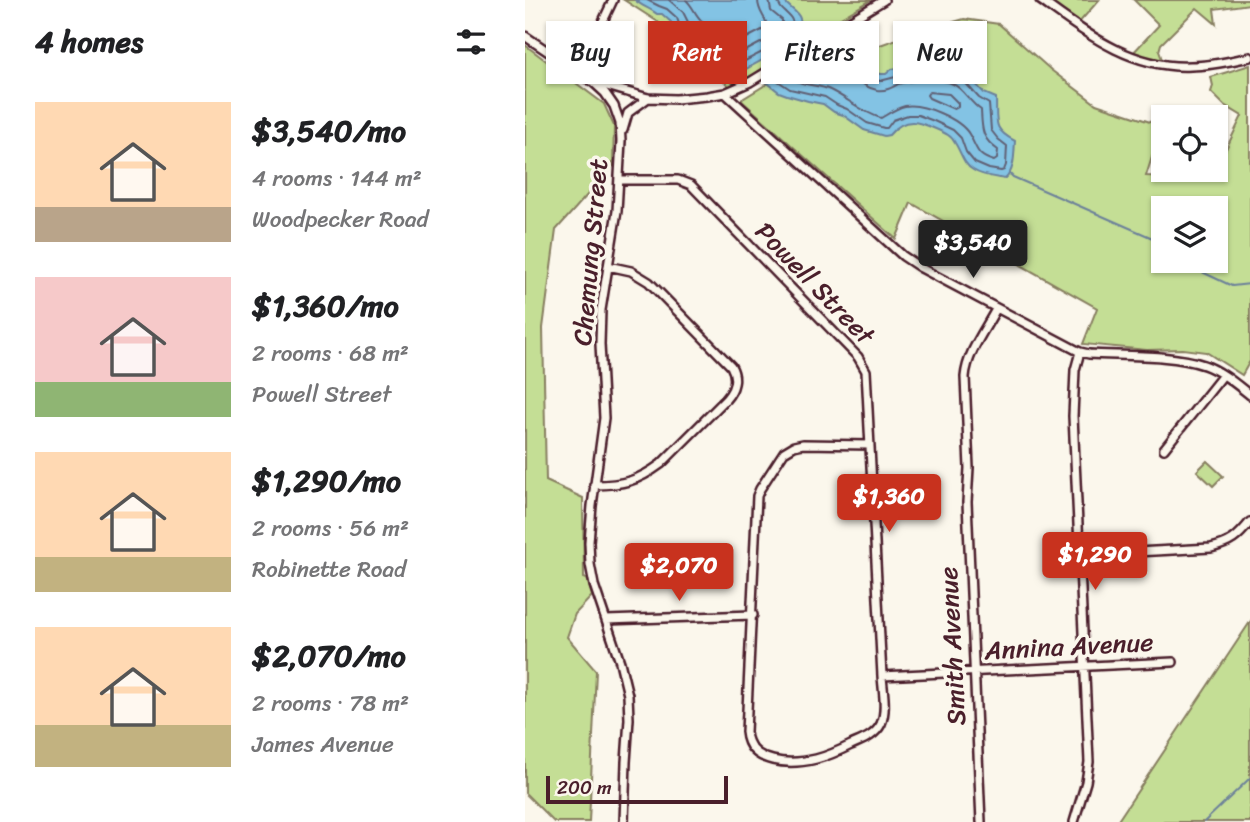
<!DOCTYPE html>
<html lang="en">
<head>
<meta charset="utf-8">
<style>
	body { margin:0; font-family:Sriracha,sans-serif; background:#f2f2f2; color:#202124; height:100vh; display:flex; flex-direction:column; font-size:26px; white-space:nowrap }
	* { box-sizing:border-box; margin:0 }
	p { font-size:23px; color:#757577 }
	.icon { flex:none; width:38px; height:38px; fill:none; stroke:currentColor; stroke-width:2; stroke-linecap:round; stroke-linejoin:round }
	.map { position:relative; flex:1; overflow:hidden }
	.sheet { display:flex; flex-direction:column; background:#fff; width:525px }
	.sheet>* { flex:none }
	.hud { position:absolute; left:21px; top:21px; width:598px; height:63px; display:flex; gap:14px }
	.fabs { position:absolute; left:626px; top:105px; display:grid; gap:14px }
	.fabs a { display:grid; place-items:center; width:77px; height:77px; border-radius:0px; background:#fff; box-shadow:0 2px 5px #0004; font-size:35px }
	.scale { position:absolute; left:21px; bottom:18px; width:182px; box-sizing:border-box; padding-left:7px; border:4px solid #4a1f2b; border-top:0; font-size:19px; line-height:24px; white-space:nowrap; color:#4a1f2b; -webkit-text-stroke:5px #fbf7ec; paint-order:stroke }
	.price { position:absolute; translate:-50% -60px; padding:0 16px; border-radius:7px; background:#c8321e; color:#fff; font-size:23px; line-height:46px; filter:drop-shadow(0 2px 4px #0008) }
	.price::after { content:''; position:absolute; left:50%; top:42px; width:21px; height:16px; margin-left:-10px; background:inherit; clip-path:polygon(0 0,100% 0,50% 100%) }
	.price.current { background:#222; color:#fff }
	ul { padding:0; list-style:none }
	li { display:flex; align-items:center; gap:21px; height:175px; padding:0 35px }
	li span { display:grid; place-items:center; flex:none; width:196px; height:140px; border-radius:0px; color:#555 }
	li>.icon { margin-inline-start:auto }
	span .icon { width:84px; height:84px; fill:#fffc; stroke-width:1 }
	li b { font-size:30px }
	h2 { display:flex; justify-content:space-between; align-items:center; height:84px; padding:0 35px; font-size:30px }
	.chip { padding:0 24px; border-radius:0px; background:#fff; box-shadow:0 2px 5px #0004; font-size:24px; line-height:63px }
	.chip.current { background:#c8321e; color:#fff }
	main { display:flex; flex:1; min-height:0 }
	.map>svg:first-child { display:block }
	.green { fill:#c4de95; stroke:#877e60; stroke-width:2; fill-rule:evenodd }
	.water { fill:#83c3e4; stroke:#6c819a; stroke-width:2 }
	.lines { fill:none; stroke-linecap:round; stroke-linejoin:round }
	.shore { stroke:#616175; stroke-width:2 }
	.stream { stroke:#6c819a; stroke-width:2 }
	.minor-casing { stroke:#4a1f2b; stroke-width:12 }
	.minor { stroke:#fbf7ec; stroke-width:7 }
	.labels { text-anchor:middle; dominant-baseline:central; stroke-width:7; stroke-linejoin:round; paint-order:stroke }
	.street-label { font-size:26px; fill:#4a1f2b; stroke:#fbf7ec }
</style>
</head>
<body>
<main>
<section class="sheet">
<h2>4 homes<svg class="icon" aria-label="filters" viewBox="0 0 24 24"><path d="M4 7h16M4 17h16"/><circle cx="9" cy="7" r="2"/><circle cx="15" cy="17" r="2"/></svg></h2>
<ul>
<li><span style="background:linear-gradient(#ffd9b3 75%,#b9a48a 0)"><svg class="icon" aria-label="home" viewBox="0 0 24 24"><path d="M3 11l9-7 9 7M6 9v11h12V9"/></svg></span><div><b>$3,540/mo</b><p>4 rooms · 144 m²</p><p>Woodpecker Road</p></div></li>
<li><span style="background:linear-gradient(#f6c9c9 75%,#8fb573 0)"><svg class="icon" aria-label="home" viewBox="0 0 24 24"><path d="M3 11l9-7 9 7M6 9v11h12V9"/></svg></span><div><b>$1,360/mo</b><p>2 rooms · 68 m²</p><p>Powell Street</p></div></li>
<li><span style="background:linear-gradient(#ffd9b3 75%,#c2b280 0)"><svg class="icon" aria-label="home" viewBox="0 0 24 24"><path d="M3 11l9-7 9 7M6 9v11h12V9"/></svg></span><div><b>$1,290/mo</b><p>2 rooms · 56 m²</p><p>Robinette Road</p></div></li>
<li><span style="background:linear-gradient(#ffd9b3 70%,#c2b280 0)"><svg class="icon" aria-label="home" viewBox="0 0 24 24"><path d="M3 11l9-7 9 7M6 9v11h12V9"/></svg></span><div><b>$2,070/mo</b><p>2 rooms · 78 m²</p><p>James Avenue</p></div></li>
</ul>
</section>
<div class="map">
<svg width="725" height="822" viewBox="0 0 725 822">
	<rect width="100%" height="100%" fill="#fbf7ec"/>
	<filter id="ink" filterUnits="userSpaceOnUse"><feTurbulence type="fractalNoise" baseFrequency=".0143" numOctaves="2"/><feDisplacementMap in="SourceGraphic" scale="14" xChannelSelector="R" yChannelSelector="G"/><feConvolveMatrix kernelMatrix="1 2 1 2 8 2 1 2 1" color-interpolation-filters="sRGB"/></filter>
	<g filter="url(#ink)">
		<!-- green -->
		<path class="green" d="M99,0H346C323,14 298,28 275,43C256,56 227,81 205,87L133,22Z
			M526,0H574L553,24L523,2Z
			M609,0H725V4L689,9L691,24L672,8L636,44L634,51L638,62L607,54L634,25Z
			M439,19L474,24L526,70L571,104L637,126L621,176L687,178L717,116L699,105L686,92L688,86L686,77L725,65V361L717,375L681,352L658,349L622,350L558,344L572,308L386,203L371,239L216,100L312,41L344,49L380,36ZM639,208H691V261H639Z
			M0,45L79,104L89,126L88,166L31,230L18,328L21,481L58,498L59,578L62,579L67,596L50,614L42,637L71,671L64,822H29L0,793Z
			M682,461L698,476L688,486L672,471Z
			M725,622V822H592Z"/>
		<!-- water -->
		<path class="water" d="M110,0H258C271,15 277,10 276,34L266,37C256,53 230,63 214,73L195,68L159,41L149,30L146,22L137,14H132C125,8 116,6 110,0Z
			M299,44L315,54L332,59L345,71L356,74H361L367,69L390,65L427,66L440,72L459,93L471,98C472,122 467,129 490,141C489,154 490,170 480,179C469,177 457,176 448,170C438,164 436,152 430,143C427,136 420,133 413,130C393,121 380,116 364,135L359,136L339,130L318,115L309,112L298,104L283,101L262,95L254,92L239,80L243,75L262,63L273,59Z"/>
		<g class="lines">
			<!-- shore -->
			<path class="shore" d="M122,0L134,6L142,9L152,18L155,27L164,36L197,61L212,65L249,46L255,41L261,32L269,28C268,12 254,13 253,0
				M144,0L158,12L163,22L170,29L202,53L211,56L245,38L257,24V20L246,11L244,0
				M161,0C168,6 170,15 177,21L210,44L239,29L242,26C241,17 233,13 233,0
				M298,53L312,60L328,65L341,77L355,81L390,72L425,73L436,78L454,98L464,104L466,130L473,139L482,146L481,165L479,170L476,171L464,169L450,163L441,152L436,138L428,130L409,121L393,115H383L368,120L362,128H359L342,123L322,109L312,105L300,97L265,89L253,81V77L265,69L276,66Z
				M299,63C306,67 318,69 324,73C336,80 337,87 352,90C361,91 366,88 373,84C384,80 417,78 428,84C439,89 445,103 456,110C457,129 456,138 473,150L472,159L469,161C450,155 453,149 444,134C435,119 398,103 380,106C371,108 363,114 356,118C338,113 322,98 305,90C295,85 282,86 272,81L273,76Z
				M404,92L424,94L433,103V107L429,109L404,98L402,95Z"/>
			<!-- stream -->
			<path class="stream" d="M250,51L258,56
				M484,173L488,177L639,243
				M673,261L675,271L707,286L725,284
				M679,822L725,778"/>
			<defs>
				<path id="minor" d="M515,0C561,33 606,69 666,66C686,66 706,61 725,57
					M0,36L68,82L123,98L151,99L182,96L200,93L225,82L359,0
					M54,72L88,0
					M68,82L80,93L89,106L95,123L96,141L92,211L76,310L75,344L79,418L67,506L64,542L65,564L69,585L95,662L103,695L104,719L101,762L99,822
					M200,93L378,256L396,268L555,352L564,354C597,356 648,354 679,365C696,371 711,384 725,395
					M98,130L103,113L123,98
					M95,180H153L166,185L333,357L341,371L357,676C358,691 362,710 356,724C350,736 337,740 326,745C314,751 303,756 291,759C266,765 224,765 221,732L232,496L235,489L259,452L269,446L278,444L345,445
					M639,449L698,375
					M69,485C98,485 113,481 136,464L201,399C209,390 213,378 206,366L124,282L106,271L83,266
					M555,555L686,548C706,543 712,538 725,522
					M81,620L228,615
					M357,676L648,662
					M456,822L442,502L444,468L440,377C442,353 460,330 471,309
					M549,822L561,782L564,762L548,416L550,370L555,352"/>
			</defs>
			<!-- minor casing -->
			<use href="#minor" class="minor-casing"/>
			<!-- minor -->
			<use href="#minor" class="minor"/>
		</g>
	</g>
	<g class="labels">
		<!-- street labels -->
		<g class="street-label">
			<text transform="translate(65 252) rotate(-85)">Chemung Street</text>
			<text transform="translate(290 283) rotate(46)">Powell Street</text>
			<text transform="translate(427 646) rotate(-93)">Smith Avenue</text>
			<text transform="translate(544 646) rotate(-3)">Annina Avenue</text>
		</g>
	</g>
</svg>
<div class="fabs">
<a><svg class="icon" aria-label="locate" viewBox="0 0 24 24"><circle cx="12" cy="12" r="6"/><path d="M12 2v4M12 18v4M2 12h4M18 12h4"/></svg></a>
<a><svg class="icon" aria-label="layers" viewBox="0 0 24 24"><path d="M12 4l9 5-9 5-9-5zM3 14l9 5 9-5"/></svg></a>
</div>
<div class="scale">200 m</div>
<b class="price current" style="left:448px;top:280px">$3,540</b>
<b class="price" style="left:364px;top:534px">$1,360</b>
<b class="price" style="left:570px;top:592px">$1,290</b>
<b class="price" style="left:154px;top:603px">$2,070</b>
<div class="hud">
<a class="chip">Buy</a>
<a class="chip current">Rent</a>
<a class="chip">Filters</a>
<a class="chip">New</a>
</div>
</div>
</main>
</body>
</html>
